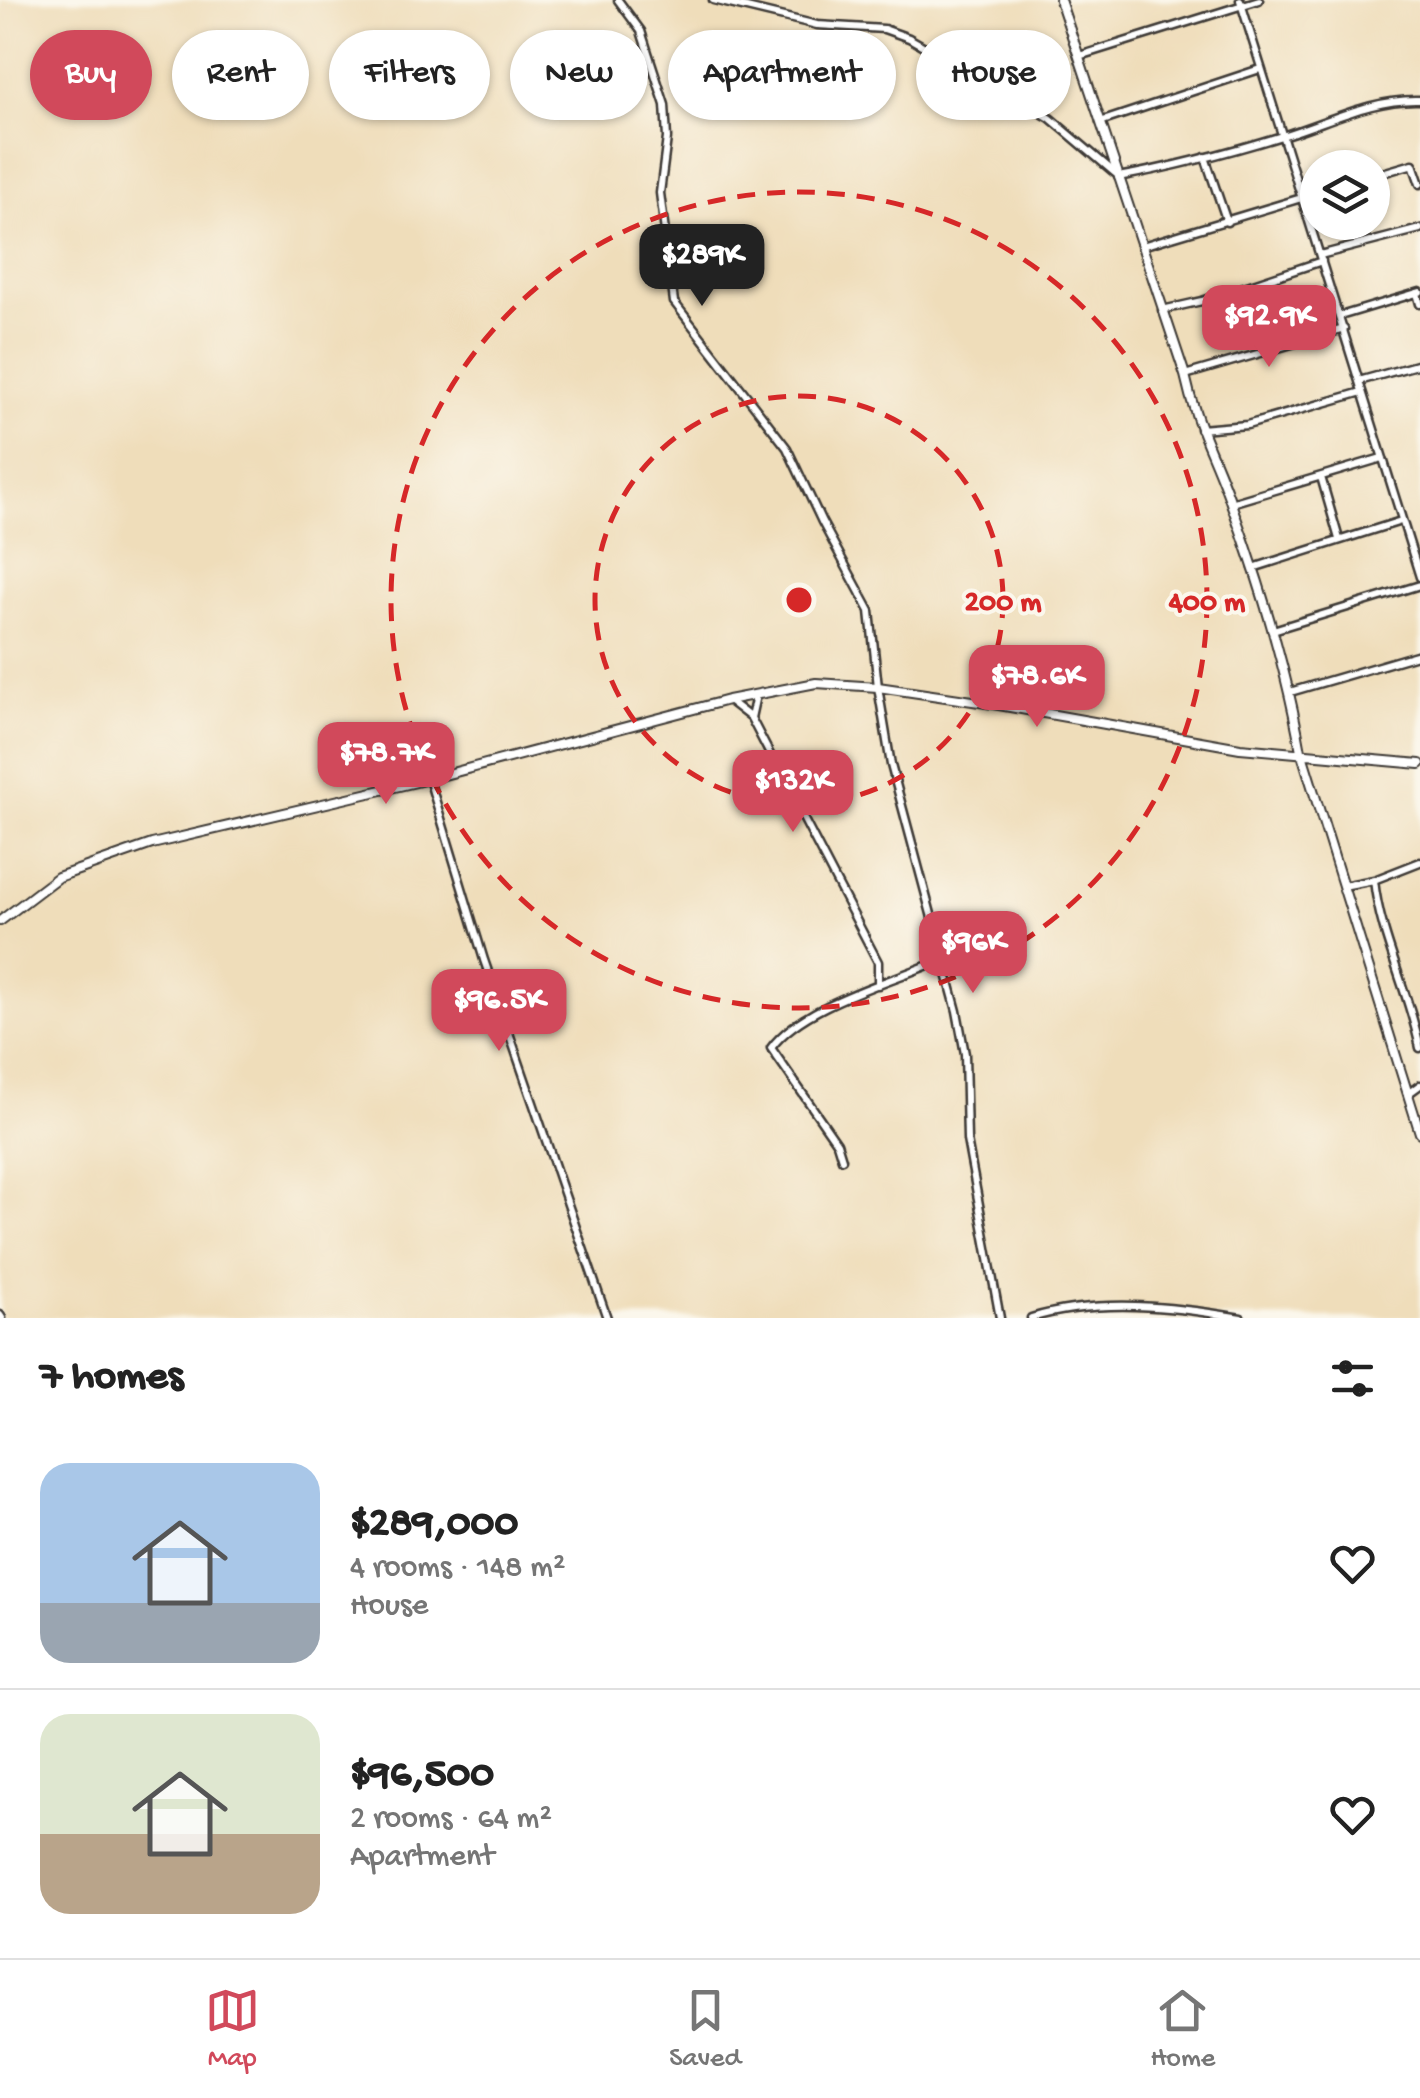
<!DOCTYPE html>
<html lang="en">
<head>
<meta charset="utf-8">
<style>
	body { margin:0; font-family:"Gochi Hand",sans-serif; background:#f6f6f6; color:#222; height:100vh; display:flex; flex-direction:column; font-size:38px; white-space:nowrap }
	* { box-sizing:border-box; margin:0 }
	p { font-size:32px; color:#767676 }
	.icon { flex:none; width:55px; height:55px; fill:none; stroke:currentColor; stroke-width:2; stroke-linecap:round; stroke-linejoin:round }
	.map { position:relative; height:1318px; overflow:hidden }
	.drawer { display:flex; flex-direction:column; background:#fff; flex:1 }
	.drawer>* { flex:none }
	.banner { position:absolute; left:30px; top:30px; width:1360px; height:90px; display:flex; gap:20px }
	.fabs { position:absolute; left:1300px; top:150px; display:grid; gap:20px }
	.fabs a { display:grid; place-items:center; width:90px; height:90px; border-radius:50%; background:#fff; box-shadow:0 2px 8px #0004; font-size:50px }
	.price { position:absolute; translate:-50% -85px; padding:0 22px; border-radius:20px; background:#d1495b; color:#fff; font-size:32px; line-height:65px; filter:drop-shadow(0 2px 5px #0008) }
	.price::after { content:''; position:absolute; left:50%; top:60px; width:30px; height:22px; margin-left:-15px; background:inherit; clip-path:polygon(0 0,100% 0,50% 100%) }
	.price.on { background:#222; color:#fff }
	ul { padding:0; list-style:none }
	li { display:flex; align-items:center; gap:30px; height:250px; padding:0 40px }
	li+li { border-top:2px solid #e0e0e0 }
	li span { display:grid; place-items:center; flex:none; width:280px; height:200px; border-radius:30px; color:#555 }
	li>.icon { margin-inline-start:auto }
	span .icon { width:120px; height:120px; fill:#fffc; stroke-width:1 }
	li b { font-size:42px }
	h2 { display:flex; justify-content:space-between; align-items:center; height:120px; padding:0 40px; font-size:42px }
	.tag { padding:0 35px; border-radius:45px; background:#fff; box-shadow:0 2px 8px #0004; font-size:35px; line-height:90px }
	.tag.on { background:#d1495b; color:#fff }
	.tab-bar { display:flex; justify-content:space-around; align-items:center; height:140px; border-top:2px solid #e0e0e0; background:#fff; font-size:28px; color:#767676 }
	.tab-bar a { display:grid; justify-items:center; gap:5px }
	.tab-bar .on { color:#d1495b }
	.map>svg:first-child { display:block }
	.lines { fill:none; stroke-linecap:round; stroke-linejoin:round }
	.minor-casing { stroke:#3c3934; stroke-width:11 }
	.tertiary-casing { stroke:#3c3934; stroke-width:12 }
	.minor { stroke:#fff; stroke-width:6 }
	.tertiary { stroke:#fff; stroke-width:8 }
	.ring { fill:none; stroke:#d62828; stroke-width:5; stroke-dasharray:18 12 }
	.centre { fill:#d62828; stroke:#fbf7ec; stroke-width:5 }
	.ring-label { font-size:30px; text-anchor:middle; font-weight:bold; fill:#d62828; stroke:#fbf7ec; stroke-width:8; stroke-linejoin:round; paint-order:stroke }
</style>
</head>
<body>
<div class="map">
<svg width="1420" height="1318" viewBox="0 0 1420 1318">
	<rect width="100%" height="100%" fill="#fbf7ec"/>
	<filter id="ink" filterUnits="userSpaceOnUse"><feTurbulence type="fractalNoise" baseFrequency=".01" numOctaves="2"/><feDisplacementMap in="SourceGraphic" scale="20" xChannelSelector="R" yChannelSelector="G"/><feConvolveMatrix kernelMatrix="1 2 1 2 8 2 1 2 1" color-interpolation-filters="sRGB"/></filter>
	<filter id="wash" filterUnits="userSpaceOnUse"><feTurbulence type="fractalNoise" baseFrequency=".0048" numOctaves="4" result="noise"/><feDisplacementMap in="SourceGraphic" scale="40" xChannelSelector="R" yChannelSelector="G"/><feGaussianBlur stdDeviation="2.25" result="paint"/><feColorMatrix in="noise" values="0 0 0 0 0 0 0 0 0 0 0 0 0 0 0 0 0 1.4 0 .05"/><feComposite in="paint" operator="in"/></filter>
	<g filter="url(#wash)">
		<rect width="100%" height="100%" fill="#efddba"/>
	</g>
	<g filter="url(#ink)">
		<g class="lines">
			<defs>
				<path id="minor" d="M618,0L641,31L665,105L667,138L660,193L674,302L787,448L822,522L870,611L878,687L891,765L957,1011L965,1054L967,1140L1000,1318
					M713,0L817,25L884,29L909,38L1050,118L1115,173
					M1240,0L1420,577
					M1079,56L1259,0
					M1100,122L1260,69
					M1205,157L1227,222
					M1372,176L1413,164L1420,184
					M1118,177C1174,167 1230,152 1285,135C1328,122 1374,98 1420,100
					M1142,246L1318,193
					M1320,255L1420,229
					M1417,293L1420,304
					M1162,310L1202,301L1322,261
					M1340,316L1420,292
					M1185,375L1344,329
					M1359,381L1420,364
					M1200,429L1247,425L1362,392
					M1321,477L1339,539
					M1231,503L1382,458
					M1253,568L1401,521
					M1273,630L1420,585
					M1290,692L1420,654
					M756,695L751,718L878,962V985
					M728,700L751,718
					M429,779L484,960L607,1318
					M1374,880C1380,938 1409,991 1420,1048
					M1343,886L1374,880L1420,862
					M1409,1093L1420,1085
					M842,1159L837,1143L771,1048C804,1003 895,981 945,958
					M0,1315L2,1318
					M1031,1318C1098,1298 1172,1306 1241,1318"/>
				<path id="tertiary" d="M1060,0L1185,375C1196,427 1216,458 1232,506C1261,586 1286,667 1301,751L1420,1133
					M0,921L58,877L152,844L429,779L728,700L816,683L878,687L993,704L1240,748L1420,764"/>
			</defs>
			<!-- minor casing -->
			<use href="#minor" class="minor-casing"/>
			<!-- tertiary casing -->
			<use href="#tertiary" class="tertiary-casing"/>
			<!-- minor -->
			<use href="#minor" class="minor"/>
			<!-- tertiary -->
			<use href="#tertiary" class="tertiary"/>
		</g>
	</g>
	<!-- distance rings -->
	<g class="ring">
		<circle cx="799" cy="600" r="204"/>
		<circle cx="799" cy="600" r="408"/>
	</g>
	<circle cx="799" cy="600" r="15" class="centre"/>
	<g class="ring-label">
		<text x="1003" y="610">200 m</text>
		<text x="1207" y="610">400 m</text>
	</g>
</svg>
<div class="fabs">
<a><svg class="icon" aria-label="layers" viewBox="0 0 24 24"><path d="M12 4l9 5-9 5-9-5zM3 14l9 5 9-5"/></svg></a>
</div>
<b class="price on" style="left:702px;top:309px">$289K</b>
<b class="price" style="left:1269px;top:370px">$92.9K</b>
<b class="price" style="left:1037px;top:730px">$78.6K</b>
<b class="price" style="left:386px;top:807px">$78.7K</b>
<b class="price" style="left:793px;top:835px">$132K</b>
<b class="price" style="left:973px;top:996px">$96K</b>
<b class="price" style="left:499px;top:1054px">$96.5K</b>
<div class="banner">
<a class="tag on">Buy</a>
<a class="tag">Rent</a>
<a class="tag">Filters</a>
<a class="tag">New</a>
<a class="tag">Apartment</a>
<a class="tag">House</a>
</div>
</div>
<section class="drawer">
<h2>7 homes<svg class="icon" aria-label="filters" viewBox="0 0 24 24"><path d="M4 7h16M4 17h16"/><circle cx="9" cy="7" r="2"/><circle cx="15" cy="17" r="2"/></svg></h2>
<ul>
<li><span style="background:linear-gradient(#a9c7e8 70%,#9aa5b1 0)"><svg class="icon" aria-label="home" viewBox="0 0 24 24"><path d="M3 11l9-7 9 7M6 9v11h12V9"/></svg></span><div><b>$289,000</b><p>4 rooms · 148 m²</p><p>House</p></div><svg class="icon" aria-label="heart" viewBox="0 0 24 24"><path d="M12 20l-8-8c-3-5 5-10 8-4 3-6 11-1 8 4z"/></svg></li>
<li><span style="background:linear-gradient(#dfe7d0 60%,#b9a48a 0)"><svg class="icon" aria-label="home" viewBox="0 0 24 24"><path d="M3 11l9-7 9 7M6 9v11h12V9"/></svg></span><div><b>$96,500</b><p>2 rooms · 64 m²</p><p>Apartment</p></div><svg class="icon" aria-label="heart" viewBox="0 0 24 24"><path d="M12 20l-8-8c-3-5 5-10 8-4 3-6 11-1 8 4z"/></svg></li>
</ul>
</section>
<nav class="tab-bar">
<a class="on"><svg class="icon" aria-label="map" viewBox="0 0 24 24"><path d="M3 6l6-2 6 2 6-2v14l-6 2-6-2-6 2zM9 4v14M15 6v14"/></svg>Map</a>
<a><svg class="icon" aria-label="saved" viewBox="0 0 24 24"><path d="M7 4h10v16l-5-4-5 4z"/></svg>Saved</a>
<a><svg class="icon" aria-label="home" viewBox="0 0 24 24"><path d="M3 11l9-7 9 7M6 9v11h12V9"/></svg>Home</a>
</nav>
</body>
</html>
